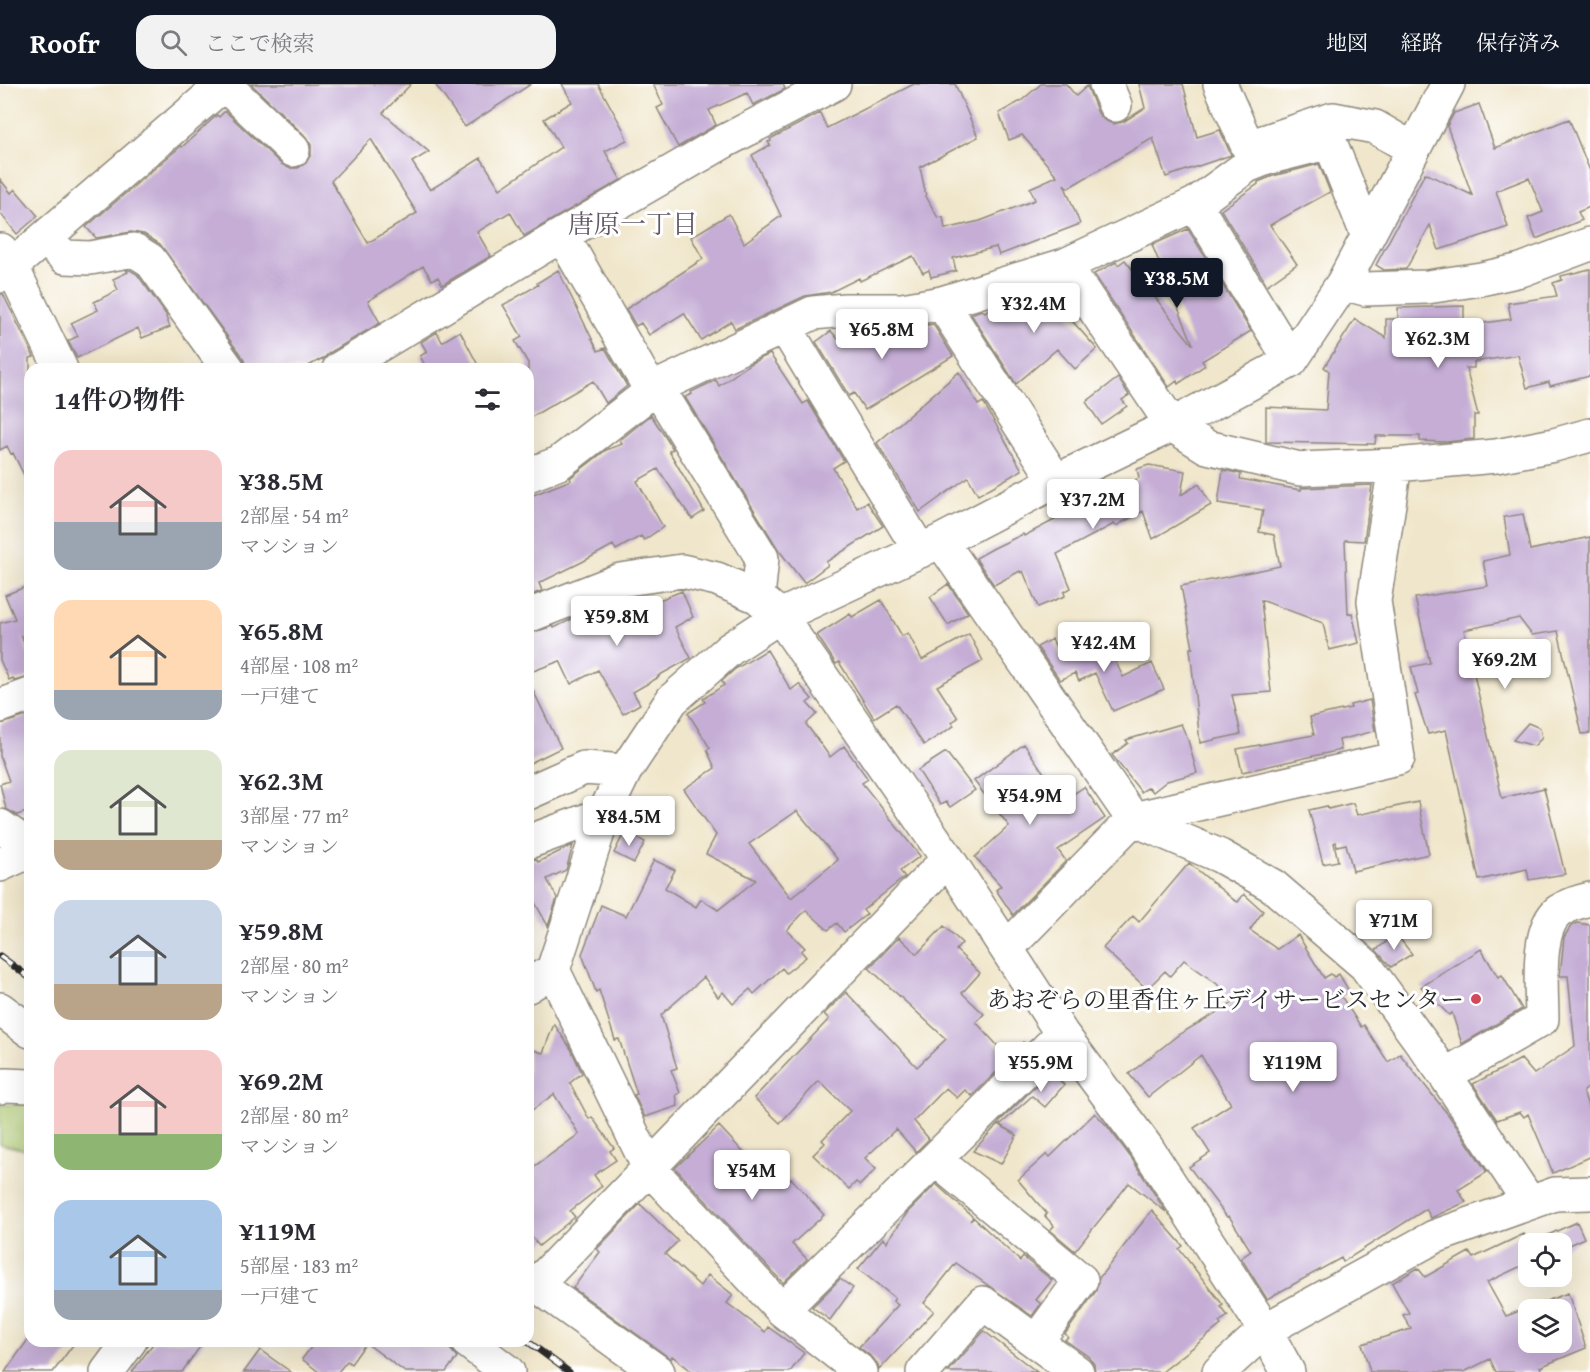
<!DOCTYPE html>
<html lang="ja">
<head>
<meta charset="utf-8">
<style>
	body { margin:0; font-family:"Gentium Book Plus","Noto Serif JP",serif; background:#f2f2f3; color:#2b2b33; height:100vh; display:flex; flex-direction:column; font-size:22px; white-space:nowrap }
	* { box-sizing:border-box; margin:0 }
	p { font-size:20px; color:#7c7c81 }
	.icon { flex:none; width:33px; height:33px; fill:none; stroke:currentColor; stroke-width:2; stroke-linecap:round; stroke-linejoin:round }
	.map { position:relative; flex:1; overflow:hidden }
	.sheet { position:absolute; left:24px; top:279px; width:510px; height:984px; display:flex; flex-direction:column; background:#fff; border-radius:18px; box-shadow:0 6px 24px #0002 }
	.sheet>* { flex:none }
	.fabs { position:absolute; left:1518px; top:1149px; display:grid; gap:12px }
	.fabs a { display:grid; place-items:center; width:54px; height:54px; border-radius:12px; background:#fff; box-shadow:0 6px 24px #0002; font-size:30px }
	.price { position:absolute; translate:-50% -51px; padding:0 14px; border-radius:6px; background:#fff; color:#222; font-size:20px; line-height:39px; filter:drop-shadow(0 2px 3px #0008) }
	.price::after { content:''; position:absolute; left:50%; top:36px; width:18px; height:14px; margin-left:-9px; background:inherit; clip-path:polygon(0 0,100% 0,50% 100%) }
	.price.on { background:#111827; color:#fff }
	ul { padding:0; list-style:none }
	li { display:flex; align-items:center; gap:18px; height:150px; padding:0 30px }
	li span { display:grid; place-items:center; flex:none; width:168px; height:120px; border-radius:18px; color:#555 }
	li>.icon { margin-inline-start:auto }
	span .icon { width:72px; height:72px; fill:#fffc; stroke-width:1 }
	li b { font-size:26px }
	h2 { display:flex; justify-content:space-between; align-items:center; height:72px; padding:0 30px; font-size:26px }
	header { display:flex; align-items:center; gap:36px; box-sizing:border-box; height:84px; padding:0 30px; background:#111827; color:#fff }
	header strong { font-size:28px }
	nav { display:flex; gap:33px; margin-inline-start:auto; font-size:21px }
	.search { width:420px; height:54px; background:#f2f2f3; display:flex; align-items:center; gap:15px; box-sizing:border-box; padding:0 21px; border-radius:18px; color:#7c7c81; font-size:22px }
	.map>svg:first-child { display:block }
	.green { fill:#acc76d; stroke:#6c794c; stroke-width:1.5 }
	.building { fill:#c5add5; fill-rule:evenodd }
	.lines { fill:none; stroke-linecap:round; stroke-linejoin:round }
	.minor-casing { stroke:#8e887b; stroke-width:36 }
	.minor { stroke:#fff; stroke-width:33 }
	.rail-casing { stroke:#2b2b2b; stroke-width:7 }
	.rail { stroke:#fff; stroke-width:4.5; stroke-dasharray:14; stroke-linecap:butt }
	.poi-dot { fill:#d1495b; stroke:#fff; stroke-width:2 }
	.labels { text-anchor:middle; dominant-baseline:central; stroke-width:6; stroke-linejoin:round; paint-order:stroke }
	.poi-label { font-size:24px; fill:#2b2b2b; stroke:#fff; text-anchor:end }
	.neighbourhood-label { font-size:26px; fill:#615866; stroke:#fff }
</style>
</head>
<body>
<header>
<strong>Roofr</strong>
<div class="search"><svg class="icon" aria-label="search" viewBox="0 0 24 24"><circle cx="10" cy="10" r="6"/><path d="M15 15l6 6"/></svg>ここで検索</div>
<nav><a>地図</a><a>経路</a><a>保存済み</a></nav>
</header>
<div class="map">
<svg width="1590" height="1288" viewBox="0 0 1590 1288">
	<rect width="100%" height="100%" fill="#fff"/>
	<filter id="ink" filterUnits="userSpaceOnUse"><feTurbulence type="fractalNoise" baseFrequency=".0167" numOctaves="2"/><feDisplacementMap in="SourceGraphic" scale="12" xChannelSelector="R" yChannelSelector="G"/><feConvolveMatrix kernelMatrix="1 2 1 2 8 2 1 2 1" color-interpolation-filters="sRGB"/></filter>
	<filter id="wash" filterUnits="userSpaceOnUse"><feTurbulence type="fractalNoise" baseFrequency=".008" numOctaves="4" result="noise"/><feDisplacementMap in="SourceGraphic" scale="24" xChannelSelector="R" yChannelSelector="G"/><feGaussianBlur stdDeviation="1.35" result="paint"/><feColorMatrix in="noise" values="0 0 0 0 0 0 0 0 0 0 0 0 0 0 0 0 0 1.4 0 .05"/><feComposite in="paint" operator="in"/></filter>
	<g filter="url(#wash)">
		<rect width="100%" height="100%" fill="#f0e6cb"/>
		<!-- green -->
		<path class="green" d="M30,1020V1067L0,1060V1021Z"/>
		<g id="blocks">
			<!-- building -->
			<path class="building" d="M251,0H411L383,29L429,68L412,78L430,106L481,74L500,105L561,63L544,35L572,18L562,0H598L623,45L627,56L605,67L621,96L524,152L510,128L477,148L491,172L442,201L438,193L432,196L423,182L368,217L380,239L329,269L323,275V274L303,285H247L243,274L160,160L144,150L131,148L96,154L86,143L181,62L182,63L217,31L219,33L225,27L281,80L289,84H298L306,79L311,70V61L306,53ZM371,55L417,129L368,159L331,97Z
				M435,0H531L465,43Z
				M653,0H783L785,5L753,21L747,9L709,26L716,41L678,63L657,24L663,21Z
				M914,0H955L978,53L920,83L926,112L938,134L943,133L945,145L980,137L1035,116L1030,104L1057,92L1022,51L1009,56L999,29L1021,17L1041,0H1066L1076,12L1087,2L1098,29L1104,36L1113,40L1123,38L1145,24L1139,0H1183L1197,53L1220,46L1231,71L1166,93L1153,54L1068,104L1064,100L1080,140L999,171L996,163L953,174L956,187L931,193L929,186L923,189L913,172L860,197L859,194L831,208L805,212L735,245L731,237L701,256L684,229L649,251L641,239L636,242L626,225L703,175L691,153L729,130L744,159L781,132L752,71L770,61L768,58L771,57L770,55L820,29L827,44Z
				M1479,20L1495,64L1569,35L1590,87V123L1578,128L1582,136L1536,155L1528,134L1543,128L1529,94L1496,107L1508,143L1439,166L1430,141L1406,185L1384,186L1376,181L1425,89L1472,111L1447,42L1454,29Z
				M1319,80L1330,108L1270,141L1297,180L1267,201L1221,126L1258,100V98L1273,92Z
				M0,95L11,109L15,105L38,132L17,150L0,129Z
				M1188,145L1251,247L1202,277L1205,281L1178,300L1177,297L1169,303L1094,190L1116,178L1118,181L1125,176L1192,260H1193L1152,161Z
				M1590,185V292L1550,302L1549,298L1527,304L1518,271L1474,278V284H1466L1478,331H1474V355L1446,358L1420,357V352H1376L1375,360L1266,358V323L1326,326L1329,287L1324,283L1355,235L1386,254V235H1398V224L1464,222V242L1511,235L1508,219L1557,212L1553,199L1562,196L1561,192Z
				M126,186H130L137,190L167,232L166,233L170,243L142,254L138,244L77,274L68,257L78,252L71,239L98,226L94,218L118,206L113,195L128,188Z
				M558,186L598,267L605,264L627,302L606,319L593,297L528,335V279L515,257L522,253L503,221L538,201L537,199Z
				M1054,204L1072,227L1067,231L1097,265L1075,285L1057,265L1016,300L971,230L982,226L985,228L991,223L1004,219L1013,233L1045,207Z
				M0,210H3L34,273L30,274V403L13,369L11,370L7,362L0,366Z
				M933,240L953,272L865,326L854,309L849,312L816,258L831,247L838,255L855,245H875L881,254L897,245H904L909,252L927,241Z
				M460,247L480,285H427L420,272L427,268L421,258L437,248L442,258Z
				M770,270L803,320L808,317L844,377L833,384L857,424L867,418L883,442L826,478L828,481L804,499L778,465L685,313L692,310L691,308L716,296L719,302L751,279Z
				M959,288L978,321L983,318L1022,386L978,411L968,393L920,428L877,359Z
				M1118,294L1129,311L1122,316L1127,322L1101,340L1086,318Z
				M651,331L673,365L669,367L704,427L692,435L658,385L637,397L663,443L644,456L641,452L616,466L613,461L582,478L539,499L542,507L528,512V413L571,396L570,394L606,366L622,360L620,356Z
				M1149,381L1185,387L1181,411L1199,400L1211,421L1153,455L1143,427L1116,442L1114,440L1057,470L1071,504L1064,508L1065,512L1038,523L1023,487L1021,489L1020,487L994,501L978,478L976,474L994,464L1023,450L1024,452L1087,419L1089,423L1139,394L1137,385Z
				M1223,386L1241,390L1240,395L1301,406V404L1372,401L1364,457L1345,456L1348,530L1352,529L1359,559L1329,566L1323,539L1261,516L1271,608L1232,611L1241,650L1200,659L1190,564H1193L1181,502L1280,482L1274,451L1259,448L1263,426L1218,419Z
				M1523,430L1530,466L1590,453V649L1582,650L1558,547L1532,551L1519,534L1464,546L1502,714L1544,704L1565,790L1529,796L1527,785L1479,796L1446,646L1428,650L1415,611L1418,610L1411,583L1430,579L1415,514L1488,502L1483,477L1510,471L1504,433Z
				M948,500L968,529L948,541L930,513Z
				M30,501V568L21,551L30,573V593L14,597L13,594L9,596L0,576V539L15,535L5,511Z
				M682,507L693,533L675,543L691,574L658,592L659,593L633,608L640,620L623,630L598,586L571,600L560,577L528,589V550L553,542L554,544L578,532L583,543L646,518L647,521Z
				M881,516L902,552L908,549L922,576L969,550L983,577L937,602L958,634L952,638L954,642L924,661L896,620L874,634L839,578L836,580L817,551L850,530L852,533Z
				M1052,555L1061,573L1100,555L1105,566L1109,564L1123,593L1152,579L1164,605L1113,627L1095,589L1079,597L1075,589L1060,596L1037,563Z
				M767,566L791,606L799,600L812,615L807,619L817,630L806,640L830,673L844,662L868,695L862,699L920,772L900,787L905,793L863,826L867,830L844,848L837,839L828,846L806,826L787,846L805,864L801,867L806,873L786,889L782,884L754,910L750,905L733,920L723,908L718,913L704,893L661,931L677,984L671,986L680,1009L676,1011L678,1022L645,1033L634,1011L637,1010L619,955L615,956L599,906L596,908L582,870L601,821L626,832L654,776L675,786L665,804L696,823L701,815L718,826L756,796L706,770L716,751L684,705L715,684L707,666L710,664L688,629L705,618L703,615L724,601L722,597L735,585ZM797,727L838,776L791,814L749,760Z
				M528,596L561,664L528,680Z
				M1370,616L1375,647L1339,656L1341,666L1242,688L1237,665L1314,651L1310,633L1351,624L1350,621Z
				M30,631V727L17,731L6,725L0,700L9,697L0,672V640Z
				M1528,639L1540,644L1542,654L1534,662L1513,656Z
				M1181,640L1188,656L1197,689L1167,697L1153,708L1149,703L1141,708L1112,671L1128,659L1126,656Z
				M1024,660L1063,717L1084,703L1105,734L1058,766L1066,777L1013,831L996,806L1001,802L975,773L1009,742L974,697Z
				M946,668L975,706L950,723L946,718L940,721L918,686Z
				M1418,718L1429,770L1353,787L1346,760L1337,762L1336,758L1334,759L1338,777L1323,780L1309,726L1327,722L1328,725L1353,719L1357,731Z
				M625,747L645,758L634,779L614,769Z
				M573,761L566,786L547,795L557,814L548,842L528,806V776L536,775L538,778Z
				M1189,779L1234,816L1238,818L1244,810L1263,827L1250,846L1277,865L1298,851L1324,894L1331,890L1334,893L1339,890L1349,907L1341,912L1361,943L1364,941L1388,978L1400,970L1450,1033L1487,1088L1458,1106L1466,1118L1431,1134L1426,1125L1343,1178L1341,1174L1267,1215L1241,1174L1251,1167L1229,1132L1227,1133L1189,1083L1210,1069L1194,1044L1231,1020L1201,971L1148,1013L1129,990L1178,951L1233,919L1217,900L1184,876L1170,892L1165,887L1147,905L1103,864L1133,832L1139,838Z
				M1577,839L1590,841V1002L1583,1008L1590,1027V1073L1553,1089L1528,1030L1524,1033L1520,1028L1497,1036L1473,1000L1521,975L1534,990L1575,962L1568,892H1560L1564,853L1571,842Z
				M944,842L962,859L956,866L980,889L962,909L984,930L976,938L1007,972L1023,958L1025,960L972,1012L965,1006L957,1014L946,1004L914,1037L929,1055L916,1068L896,1045L865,1074L876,1085L860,1101L856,1098L849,1105L813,1071L825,1059L822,1056L850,1027L819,997L780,1039L754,1014L829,935L824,930L846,908L917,983L946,955L869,884L899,853L917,870Z
				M1396,850L1412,870L1391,883L1376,866Z
				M1481,865L1498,893L1502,891L1522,925L1462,960L1452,929L1449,931L1421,903Z
				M554,940L571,965L582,989L570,999L589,1035L592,1033L614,1064L610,1067L616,1076L594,1091L602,1102L570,1127L575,1133L539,1162L528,1149V1087L579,1050L554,1010L528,1029V964L543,969Z
				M1051,987L1064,1001L1045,1023L1032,1012L1001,1040L999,1038Z
				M1095,1029L1108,1043L1132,1075L1166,1128L1129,1099L1075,1167L1050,1146L1054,1142L1045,1132L1047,1130L1018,1096L1047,1070L1050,1073Z
				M998,1040L1017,1051L1001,1080L973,1067Z
				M719,1042L756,1082L766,1073L788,1097L791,1094L824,1131L792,1160L807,1175L783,1199L675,1084Z
				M936,1100L973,1133L970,1137L974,1134L1020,1177L1023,1173L1052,1196L1036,1216L1041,1220L1032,1232L956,1179L924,1219L934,1227L879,1286L878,1281L873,1274L859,1263L898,1221L893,1217L895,1214L858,1185L883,1154L887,1158L907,1129Z
				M640,1120L678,1157L665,1170L700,1202L708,1191L733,1211L727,1219L765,1248L768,1243L804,1269L790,1288H693L672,1272L671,1275L573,1204L600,1168L597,1165Z
				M1152,1126L1183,1162L1179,1165L1223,1221L1221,1223L1228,1232L1219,1238L1221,1241L1162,1288H1095L1094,1280L1089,1273L1065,1256L1068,1253L1065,1250L1096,1207L1099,1194Z
				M1577,1138L1584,1154L1562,1164V1160H1528V1179L1487,1198L1506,1232L1568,1209L1586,1264L1540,1283L1542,1288H1496L1490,1275L1464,1288H1370L1362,1260L1411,1245L1403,1231L1409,1229L1392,1199L1418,1184L1425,1193L1469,1168L1473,1174L1524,1150L1530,1159ZM1528,1226H1562V1258H1528Z
				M840,1195L853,1204L830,1236L812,1223Z
				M984,1247L1037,1288H948Z
				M27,1257H76L53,1288H5Z
				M155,1257H204L182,1288H132Z
				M316,1257H448L450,1265L457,1273L446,1288H405L366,1259L351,1280L347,1277L338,1288H319L302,1275Z
				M260,1266L291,1288H244Z"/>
		</g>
	</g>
	<g filter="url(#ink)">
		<use href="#blocks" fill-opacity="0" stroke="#8e887b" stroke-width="1.5"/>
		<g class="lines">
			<defs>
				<path id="minor" d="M224,0L293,66
					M1106,0L1115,21
					M1220,0L1248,63L1333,35L1375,43L1413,65
					M1195,120L1291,277
					M562,151L644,294L657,303L762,474L758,513
					M45,155L65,173L90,174L134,166L150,176L228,285
					M1,166L12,183L61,285
					M1065,181L1172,341L1207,363L1300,385L1395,381L1496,372L1554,361L1590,351
					M0,192L224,0
					M1343,199L1365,205L1427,203L1481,195L1521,186L1590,160
					M942,219L1056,397
					M785,243L920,467
					M339,285L562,151L725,57L834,0
					M528,391L559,379L657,303L813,229L845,226H902L942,219L1065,181L1195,120L1247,82L1267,74L1330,58L1367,150
					M941,457L1133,735L1220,772L1273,802L1365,881L1445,991L1529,1118
					M528,532L620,496L682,487L717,495L758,513L780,532L948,775L1062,950L1147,1064L1265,1246L1288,1288
					M0,622L30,611
					M528,709L584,684L625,687
					M0,742L30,763
					M528,758L604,730
					M0,781L30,767
					M1007,864L1133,735L1398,674L1374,517L1395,381
					M553,886L649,1084L782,1226L861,1288
					M528,902L553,886L604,730L625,687L672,616L730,565L780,532L941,457L1056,397L1172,341L1291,277L1343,199L1448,0
					M0,925L30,947
					M1445,991L1542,935C1542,908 1535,845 1559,827C1567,822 1581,817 1590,815
					M0,1003L5,1001L30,1002
					M935,1075L1081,1196L1036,1258
					M528,1195L658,1288
					M536,1201L948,775
					M782,1226L1062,950
					M467,1257L508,1288
					M107,1288L130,1257
					M923,1288L983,1219L1077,1288
					M1219,1288L1265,1246L1434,1153L1555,1110L1590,1109"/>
			</defs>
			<!-- minor casing -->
			<use href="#minor" class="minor-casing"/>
			<!-- minor -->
			<use href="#minor" class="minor"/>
			<defs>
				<path id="rail" d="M0,872L30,894
					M527,1257L569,1288"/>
			</defs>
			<!-- rail casing -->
			<use href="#rail" class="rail-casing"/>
			<!-- rail -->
			<use href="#rail" class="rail"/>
		</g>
	</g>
	<!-- markers -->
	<circle class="poi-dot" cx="1476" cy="915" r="6"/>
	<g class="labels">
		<!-- poi labels -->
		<g class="poi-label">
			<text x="1464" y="915">あおぞらの里香住ヶ丘デイサービスセンター</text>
		</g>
		<!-- neighbourhood labels -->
		<g class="neighbourhood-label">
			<text x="633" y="139">唐原一丁目</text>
		</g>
	</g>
</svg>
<div class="fabs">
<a><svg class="icon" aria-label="locate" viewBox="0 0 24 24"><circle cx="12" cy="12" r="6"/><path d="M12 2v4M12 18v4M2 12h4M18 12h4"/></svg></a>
<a><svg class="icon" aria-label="layers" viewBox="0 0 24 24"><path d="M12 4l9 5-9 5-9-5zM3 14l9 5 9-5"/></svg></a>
</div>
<b class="price on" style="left:1177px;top:225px">¥38.5M</b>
<b class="price" style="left:1034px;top:250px">¥32.4M</b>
<b class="price" style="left:882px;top:276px">¥65.8M</b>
<b class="price" style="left:1438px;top:285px">¥62.3M</b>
<b class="price" style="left:1093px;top:446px">¥37.2M</b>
<b class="price" style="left:617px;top:563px">¥59.8M</b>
<b class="price" style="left:1104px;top:589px">¥42.4M</b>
<b class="price" style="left:1505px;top:606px">¥69.2M</b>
<b class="price" style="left:1030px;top:742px">¥54.9M</b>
<b class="price" style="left:629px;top:763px">¥84.5M</b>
<b class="price" style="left:1394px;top:867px">¥71M</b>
<b class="price" style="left:1041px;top:1009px">¥55.9M</b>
<b class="price" style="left:1293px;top:1009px">¥119M</b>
<b class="price" style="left:752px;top:1117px">¥54M</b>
<section class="sheet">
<h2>14件の物件<svg class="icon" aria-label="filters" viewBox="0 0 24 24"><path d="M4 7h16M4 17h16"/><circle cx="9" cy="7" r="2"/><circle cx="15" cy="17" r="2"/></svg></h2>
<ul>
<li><span style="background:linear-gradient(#f6c9c9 60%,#9aa5b1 0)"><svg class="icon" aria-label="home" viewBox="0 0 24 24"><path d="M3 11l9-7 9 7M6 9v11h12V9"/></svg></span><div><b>¥38.5M</b><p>2部屋 · 54 m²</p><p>マンション</p></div></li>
<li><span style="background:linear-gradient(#ffd9b3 75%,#9aa5b1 0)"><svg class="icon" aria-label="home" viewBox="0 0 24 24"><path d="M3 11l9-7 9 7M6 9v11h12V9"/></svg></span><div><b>¥65.8M</b><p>4部屋 · 108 m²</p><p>一戸建て</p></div></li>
<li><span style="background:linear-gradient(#dfe7d0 75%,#b9a48a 0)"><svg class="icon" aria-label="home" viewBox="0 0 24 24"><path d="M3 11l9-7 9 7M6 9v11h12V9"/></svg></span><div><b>¥62.3M</b><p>3部屋 · 77 m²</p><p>マンション</p></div></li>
<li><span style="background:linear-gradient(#c9d6e8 70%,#b9a48a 0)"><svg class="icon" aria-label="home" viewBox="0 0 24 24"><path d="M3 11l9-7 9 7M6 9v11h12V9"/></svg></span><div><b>¥59.8M</b><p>2部屋 · 80 m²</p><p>マンション</p></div></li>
<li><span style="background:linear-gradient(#f6c9c9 70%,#8fb573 0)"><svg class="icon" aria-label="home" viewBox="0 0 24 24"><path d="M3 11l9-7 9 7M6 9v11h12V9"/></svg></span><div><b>¥69.2M</b><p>2部屋 · 80 m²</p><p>マンション</p></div></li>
<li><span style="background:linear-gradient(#a9c7e8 75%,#9aa5b1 0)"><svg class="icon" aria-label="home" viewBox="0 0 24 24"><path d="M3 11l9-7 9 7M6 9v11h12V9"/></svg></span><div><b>¥119M</b><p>5部屋 · 183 m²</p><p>一戸建て</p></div></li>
</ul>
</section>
</div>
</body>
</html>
